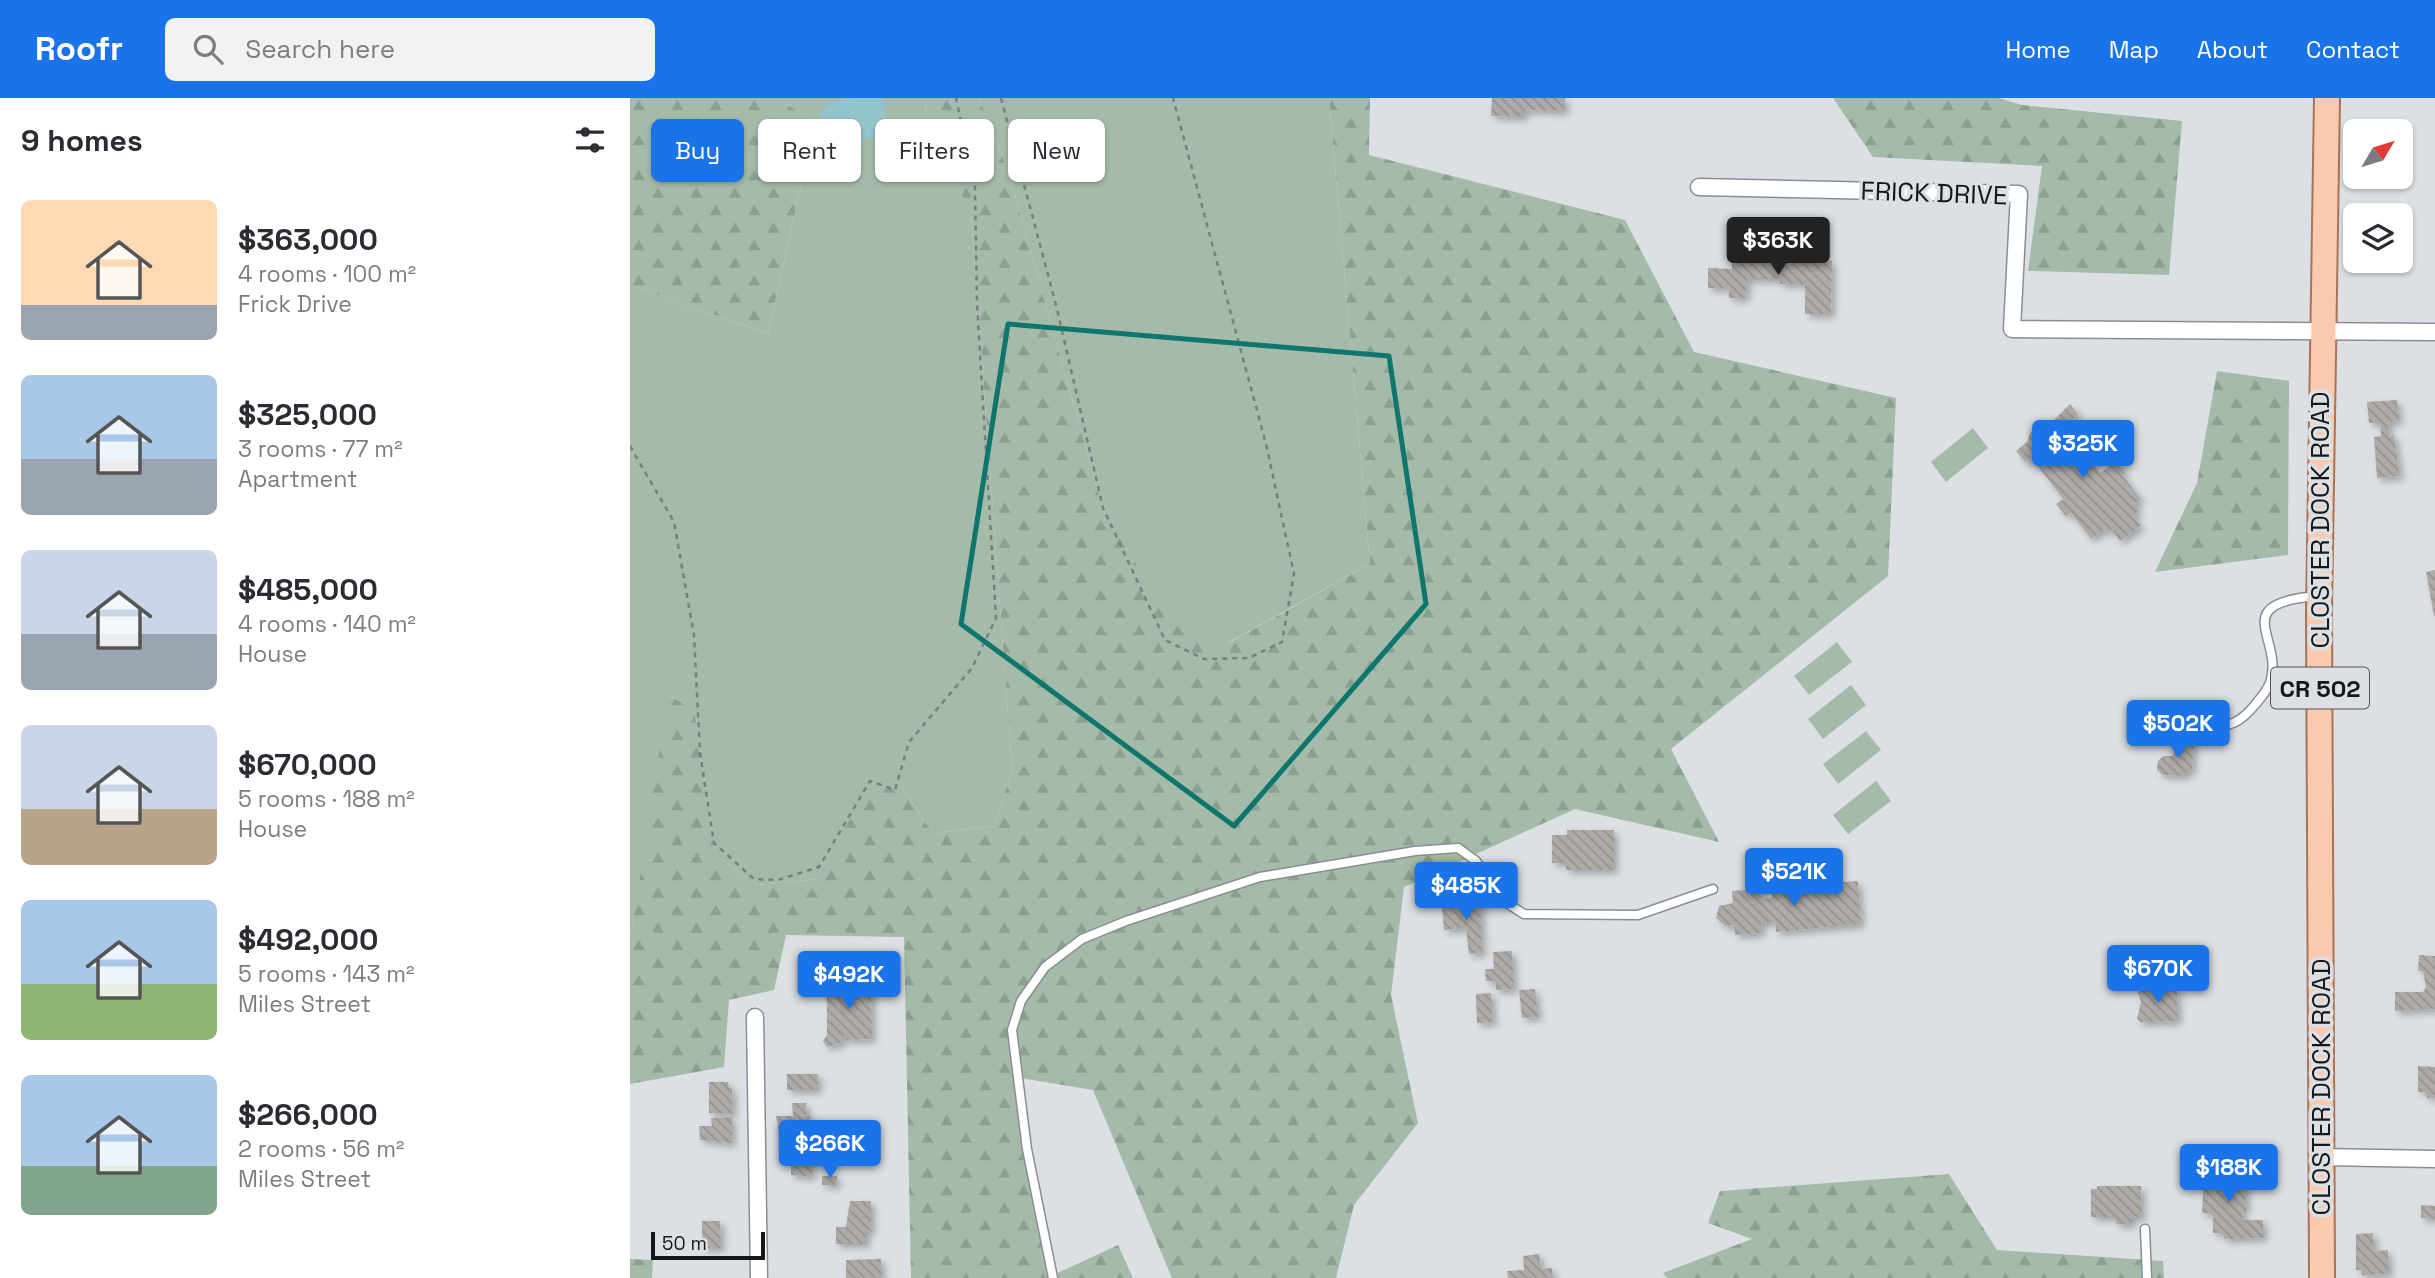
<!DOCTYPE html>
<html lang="en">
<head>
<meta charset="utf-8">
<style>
	body { margin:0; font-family:"Space Grotesk",sans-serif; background:#f2f2f3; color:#2b2b33; height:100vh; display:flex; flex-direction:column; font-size:26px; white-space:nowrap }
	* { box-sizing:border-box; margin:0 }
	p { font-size:23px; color:#7c7c81 }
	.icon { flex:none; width:38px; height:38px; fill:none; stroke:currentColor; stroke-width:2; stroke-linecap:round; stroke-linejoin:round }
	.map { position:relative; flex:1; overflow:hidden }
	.panel { display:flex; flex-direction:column; background:#fff; width:630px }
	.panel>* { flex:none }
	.top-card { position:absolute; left:21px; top:21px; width:665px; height:63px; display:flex; gap:14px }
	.needle { width:46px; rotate:52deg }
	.fabs { position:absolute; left:1713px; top:21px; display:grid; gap:14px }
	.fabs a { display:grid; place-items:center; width:70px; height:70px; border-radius:10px; background:#fff; box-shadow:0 2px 5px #0004; font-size:35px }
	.scale { position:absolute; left:21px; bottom:18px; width:114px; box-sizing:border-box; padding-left:7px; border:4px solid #161719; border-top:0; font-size:19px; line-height:24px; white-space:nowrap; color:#161719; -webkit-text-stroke:5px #dce0e4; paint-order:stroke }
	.price { position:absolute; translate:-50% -60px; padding:0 16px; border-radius:7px; background:#1a73e8; color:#fff; font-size:23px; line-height:46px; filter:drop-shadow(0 2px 4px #0008) }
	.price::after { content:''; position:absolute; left:50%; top:42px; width:21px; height:16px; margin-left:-10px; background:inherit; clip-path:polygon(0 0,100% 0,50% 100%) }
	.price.on { background:#222; color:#fff }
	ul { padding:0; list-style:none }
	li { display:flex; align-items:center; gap:21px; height:175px; padding:0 21px }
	li span { display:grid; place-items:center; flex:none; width:196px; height:140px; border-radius:10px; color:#555 }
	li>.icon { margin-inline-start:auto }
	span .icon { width:84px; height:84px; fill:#fffc; stroke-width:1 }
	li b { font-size:30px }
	h2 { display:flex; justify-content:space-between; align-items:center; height:84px; padding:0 21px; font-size:30px }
	.pill { padding:0 24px; border-radius:10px; background:#fff; box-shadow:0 2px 5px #0004; font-size:24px; line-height:63px }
	.pill.on { background:#1a73e8; color:#fff }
	header { display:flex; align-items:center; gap:42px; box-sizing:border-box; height:98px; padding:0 35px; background:#1a73e8; color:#fff }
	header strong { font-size:33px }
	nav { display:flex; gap:38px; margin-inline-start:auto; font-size:24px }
	.search { width:490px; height:63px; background:#f2f2f3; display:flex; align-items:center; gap:18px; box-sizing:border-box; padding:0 24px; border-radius:10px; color:#7c7c81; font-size:26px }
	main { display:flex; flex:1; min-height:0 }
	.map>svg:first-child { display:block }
	.green { fill:#a4bbaa }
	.forest { fill:url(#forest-firs) }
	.water { fill:#93c4ce }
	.building { fill:url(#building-back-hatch); filter:url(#shadow) }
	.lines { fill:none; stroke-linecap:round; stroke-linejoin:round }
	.service-casing { stroke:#8a8e91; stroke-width:11 }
	.minor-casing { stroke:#8a8e91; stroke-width:19 }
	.primary-casing { stroke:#a87458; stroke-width:28 }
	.path { stroke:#7b7e81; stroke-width:2.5; stroke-dasharray:5 5; stroke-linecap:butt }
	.service { stroke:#fff; stroke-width:8 }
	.minor { stroke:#fff; stroke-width:16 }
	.primary { stroke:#facaaf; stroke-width:24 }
	.marked { fill:none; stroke:#0f766e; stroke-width:5; stroke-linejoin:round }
	.labels { text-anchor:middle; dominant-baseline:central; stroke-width:7; stroke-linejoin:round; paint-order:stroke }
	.shield { fill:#dce0e4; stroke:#515356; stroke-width:2 }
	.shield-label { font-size:24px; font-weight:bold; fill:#161719 }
	.street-label { font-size:26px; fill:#161719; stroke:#dce0e4 }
</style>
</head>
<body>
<header>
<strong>Roofr</strong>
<div class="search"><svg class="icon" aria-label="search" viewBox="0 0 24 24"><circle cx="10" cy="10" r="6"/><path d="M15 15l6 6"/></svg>Search here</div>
<nav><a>Home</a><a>Map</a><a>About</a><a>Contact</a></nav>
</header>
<main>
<section class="panel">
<h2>9 homes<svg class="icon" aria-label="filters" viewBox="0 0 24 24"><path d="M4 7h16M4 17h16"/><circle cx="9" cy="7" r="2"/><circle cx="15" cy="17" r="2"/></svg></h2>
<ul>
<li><span style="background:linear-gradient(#ffd9b3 75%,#9aa5b1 0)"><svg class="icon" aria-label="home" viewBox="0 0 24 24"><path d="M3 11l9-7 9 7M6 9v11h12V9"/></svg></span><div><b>$363,000</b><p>4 rooms · 100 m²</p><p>Frick Drive</p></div></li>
<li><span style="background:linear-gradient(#a9c7e8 60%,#9aa5b1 0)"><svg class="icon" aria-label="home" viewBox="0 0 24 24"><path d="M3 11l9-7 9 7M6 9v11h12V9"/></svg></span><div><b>$325,000</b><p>3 rooms · 77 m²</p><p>Apartment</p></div></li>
<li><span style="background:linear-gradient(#c9d6e8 60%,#9aa5b1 0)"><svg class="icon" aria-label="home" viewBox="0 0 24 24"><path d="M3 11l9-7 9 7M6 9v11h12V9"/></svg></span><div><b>$485,000</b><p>4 rooms · 140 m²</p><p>House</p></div></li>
<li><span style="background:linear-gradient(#c9d6e8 60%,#b9a48a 0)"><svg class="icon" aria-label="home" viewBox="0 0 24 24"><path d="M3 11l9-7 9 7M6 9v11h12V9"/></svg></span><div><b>$670,000</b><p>5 rooms · 188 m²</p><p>House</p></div></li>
<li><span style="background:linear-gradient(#a9c7e8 60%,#8fb573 0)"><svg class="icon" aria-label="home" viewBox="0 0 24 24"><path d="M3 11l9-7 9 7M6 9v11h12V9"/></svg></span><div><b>$492,000</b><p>5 rooms · 143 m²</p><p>Miles Street</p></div></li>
<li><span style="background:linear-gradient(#a9c7e8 65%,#7fa58c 0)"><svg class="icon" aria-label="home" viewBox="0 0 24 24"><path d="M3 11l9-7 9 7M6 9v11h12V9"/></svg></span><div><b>$266,000</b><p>2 rooms · 56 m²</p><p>Miles Street</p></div></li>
</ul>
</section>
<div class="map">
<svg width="1805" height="1180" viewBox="0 0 1805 1180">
	<defs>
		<pattern id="forest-firs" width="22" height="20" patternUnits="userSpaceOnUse" patternTransform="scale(1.75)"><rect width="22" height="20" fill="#a4bbaa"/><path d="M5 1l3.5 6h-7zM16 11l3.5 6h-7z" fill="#8ca092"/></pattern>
		<pattern id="building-back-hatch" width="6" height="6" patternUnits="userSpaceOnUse" patternTransform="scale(1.75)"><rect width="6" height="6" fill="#aeaba7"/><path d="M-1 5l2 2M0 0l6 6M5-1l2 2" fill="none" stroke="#95928f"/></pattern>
		<filter id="shadow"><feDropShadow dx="4" dy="4" stdDeviation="3.5" flood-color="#0004"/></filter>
	</defs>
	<rect width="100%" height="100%" fill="#dce0e4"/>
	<!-- green -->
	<path class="green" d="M147,0H296L295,15L341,116L382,670L365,728L303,735L273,692L189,781L127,787L86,757L64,612L39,597L0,844V187L138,236L185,24Z
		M349,0H699L740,466L599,544L544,528L474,415L378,72Z
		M1343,330L1358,350L1316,384L1301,364Z
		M1207,544L1222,564L1179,597L1164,578Z
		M1221,587L1236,607L1193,641L1178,621Z
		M1236,633L1251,652L1208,686L1193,666Z
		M1246,683L1261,703L1218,736L1203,717Z"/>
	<!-- forest -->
	<path class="forest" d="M0,0H147L185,24L138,236L0,187Z
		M296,0H349L378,72L474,415L545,528L600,544L740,466L699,0H740L739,57L995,122L1064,254L1266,300L1258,478L1041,651L1089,744L945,711L774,789L761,897L788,1025L724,1107L706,1180H542L463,992L384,979L419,1179L488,1147L503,1180H281L274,839L156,837L144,892L99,902L94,969L0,986V844L38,597L64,611L86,757L127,787L189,781L236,689L273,692L303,735L365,728L382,670L341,117L295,15Z
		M1203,0H1369L1392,7L1552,23L1539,177L1398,173L1412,68L1243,59Z
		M1587,273L1659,283L1658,457L1525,474L1567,385Z
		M1319,1076L1367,1152L1533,1163L1534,1180H1037L1033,1175L1122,1141L1078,1125L1090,1093Z
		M0,1161L23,1162L22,1180H0Z"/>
	<!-- water -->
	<path class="water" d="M219,0H251C257,13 258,25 250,38L216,45L207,52H201L189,39L190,16L198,7Z"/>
	<!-- building -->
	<path class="building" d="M862,0H935V13L894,12V19L861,18Z
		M1102,150L1118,151V161L1155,162V150H1166V162L1202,163L1201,216H1175V186H1150V181H1117L1116,200H1099V190H1078V170L1102,171Z
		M1767,302L1769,323L1758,324L1759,338L1764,337L1770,378L1747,380L1744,339L1751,338L1750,325H1739L1737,304Z
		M1440,306L1448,316L1433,328L1443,342L1446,339L1470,375L1486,363L1495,375L1492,377L1511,401L1504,406L1509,413L1503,418L1511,428L1490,443L1482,431L1477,435L1474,431L1461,441L1441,415L1436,418L1426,406L1433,401L1401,359L1395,364L1386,353L1397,344L1400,335L1407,330L1418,328Z
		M1805,472V518H1804L1796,474Z
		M1547,641L1564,642L1562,673H1556V678L1533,677L1527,672L1528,663L1533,658H1543Z
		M937,732H984V772H936V765H922V737H937Z
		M1228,783L1231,826L1146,834V824L1131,825L1132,835L1105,837L1104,827L1095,828L1086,820L1089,808L1103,805L1102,793L1130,791L1131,801L1142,800L1141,790Z
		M851,803L852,855L839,856L836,830L814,832L812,807Z
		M882,853L884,891L866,892V883H856L855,871H864L863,854Z
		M1789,857L1805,858V911L1765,913V894H1793L1796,889L1793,873H1788Z
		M241,878L242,941L217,942V938H213V944L197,949L193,943L197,937V898H193V884L225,886V879Z
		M1511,890H1547L1548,923L1511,924L1507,921L1511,904L1508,894Z
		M905,891L908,919L892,920L889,892Z
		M861,895L863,924L847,925L846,896Z
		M1788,968L1805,969V1000H1797V994H1788Z
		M157,976H188V992H157Z
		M79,984H98L99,990H102L103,1015H79Z
		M162,1005H176L177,1017L167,1018H180V1031L149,1035L146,1018H163Z
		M102,1019V1045L70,1042L69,1028H82L81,1020Z
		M179,1034H200V1051L179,1052Z
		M183,1053L199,1054V1062H182Z
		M161,1062H182V1079L161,1077Z
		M1615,1071L1616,1112H1612L1613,1122H1633V1140L1594,1141V1135H1583V1115H1572L1574,1072Z
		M192,1078H207V1087H192Z
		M1467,1088H1511L1512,1119H1502V1126H1486V1119H1461V1091H1467Z
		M220,1103H241V1133L236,1132V1146H206V1129H216Z
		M1791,1107L1805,1108V1121L1791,1120Z
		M72,1123H90L91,1150H72Z
		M1743,1135L1744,1153L1758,1152L1759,1176L1732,1177V1172H1726V1136Z
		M909,1156L911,1171L922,1170L923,1180H878L877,1173L894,1172L893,1158Z
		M251,1161L252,1180H216V1162Z"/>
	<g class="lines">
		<defs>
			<path id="service" d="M1589,629C1605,626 1613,621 1624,608C1629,602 1637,593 1640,585C1655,541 1596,506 1686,498
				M1515,1131L1517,1180
				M423,1180L397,1051L382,932L391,903L415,869L452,841L496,823L630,779L785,753L828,750L846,763L875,804L894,816L1008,817L1083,791"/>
			<path id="minor" d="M1069,89L1389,96L1382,231L1805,234
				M125,919L129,1180
				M1691,1059L1805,1061"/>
			<path id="primary" d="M1692,1180L1689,514L1697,0"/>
		</defs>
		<!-- service casing -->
		<use href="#service" class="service-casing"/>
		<!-- minor casing -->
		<use href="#minor" class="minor-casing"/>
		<!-- primary casing -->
		<use href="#primary" class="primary-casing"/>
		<!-- path -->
		<path class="path" d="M371,0L426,207L473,410L535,542L574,561L619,560L652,544L664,476L636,346L543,0
			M0,348L44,424L64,537L70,655L84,745L124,781L148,782L189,769L240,683L265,692L279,644L342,570L366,520L347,206L345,90L326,0"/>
		<!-- service -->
		<use href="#service" class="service"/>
		<!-- minor -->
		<use href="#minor" class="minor"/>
		<!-- primary -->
		<use href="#primary" class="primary"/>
	</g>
	<!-- marked area -->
	<path class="marked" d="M378,226L759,258L796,506L604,728L331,526Z"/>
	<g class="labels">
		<!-- shield labels -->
		<rect class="shield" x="1641" y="569.5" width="98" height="41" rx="5"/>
		<g class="shield-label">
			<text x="1690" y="590">CR 502</text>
		</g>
		<!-- street labels -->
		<g class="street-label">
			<text transform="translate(1304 95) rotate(2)">FRICK DRIVE</text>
			<text transform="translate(1690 422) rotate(-90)">CLOSTER DOCK ROAD</text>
			<text transform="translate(1691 989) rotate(-90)">CLOSTER DOCK ROAD</text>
		</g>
	</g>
</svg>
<div class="fabs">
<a><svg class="needle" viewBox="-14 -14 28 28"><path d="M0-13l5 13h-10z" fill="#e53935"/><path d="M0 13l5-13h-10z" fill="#7c7c81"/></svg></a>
<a><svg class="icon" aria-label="layers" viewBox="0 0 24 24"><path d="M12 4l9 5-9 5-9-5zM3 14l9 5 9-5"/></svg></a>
</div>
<div class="scale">50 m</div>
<b class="price on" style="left:1148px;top:179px">$363K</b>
<b class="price" style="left:1453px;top:382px">$325K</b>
<b class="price" style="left:1548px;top:662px">$502K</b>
<b class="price" style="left:1164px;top:810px">$521K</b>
<b class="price" style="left:836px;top:824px">$485K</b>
<b class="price" style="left:1528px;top:907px">$670K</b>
<b class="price" style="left:219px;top:913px">$492K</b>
<b class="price" style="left:200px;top:1082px">$266K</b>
<b class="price" style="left:1599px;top:1106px">$188K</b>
<div class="top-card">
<a class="pill on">Buy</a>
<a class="pill">Rent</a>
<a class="pill">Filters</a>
<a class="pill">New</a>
</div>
</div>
</main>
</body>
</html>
